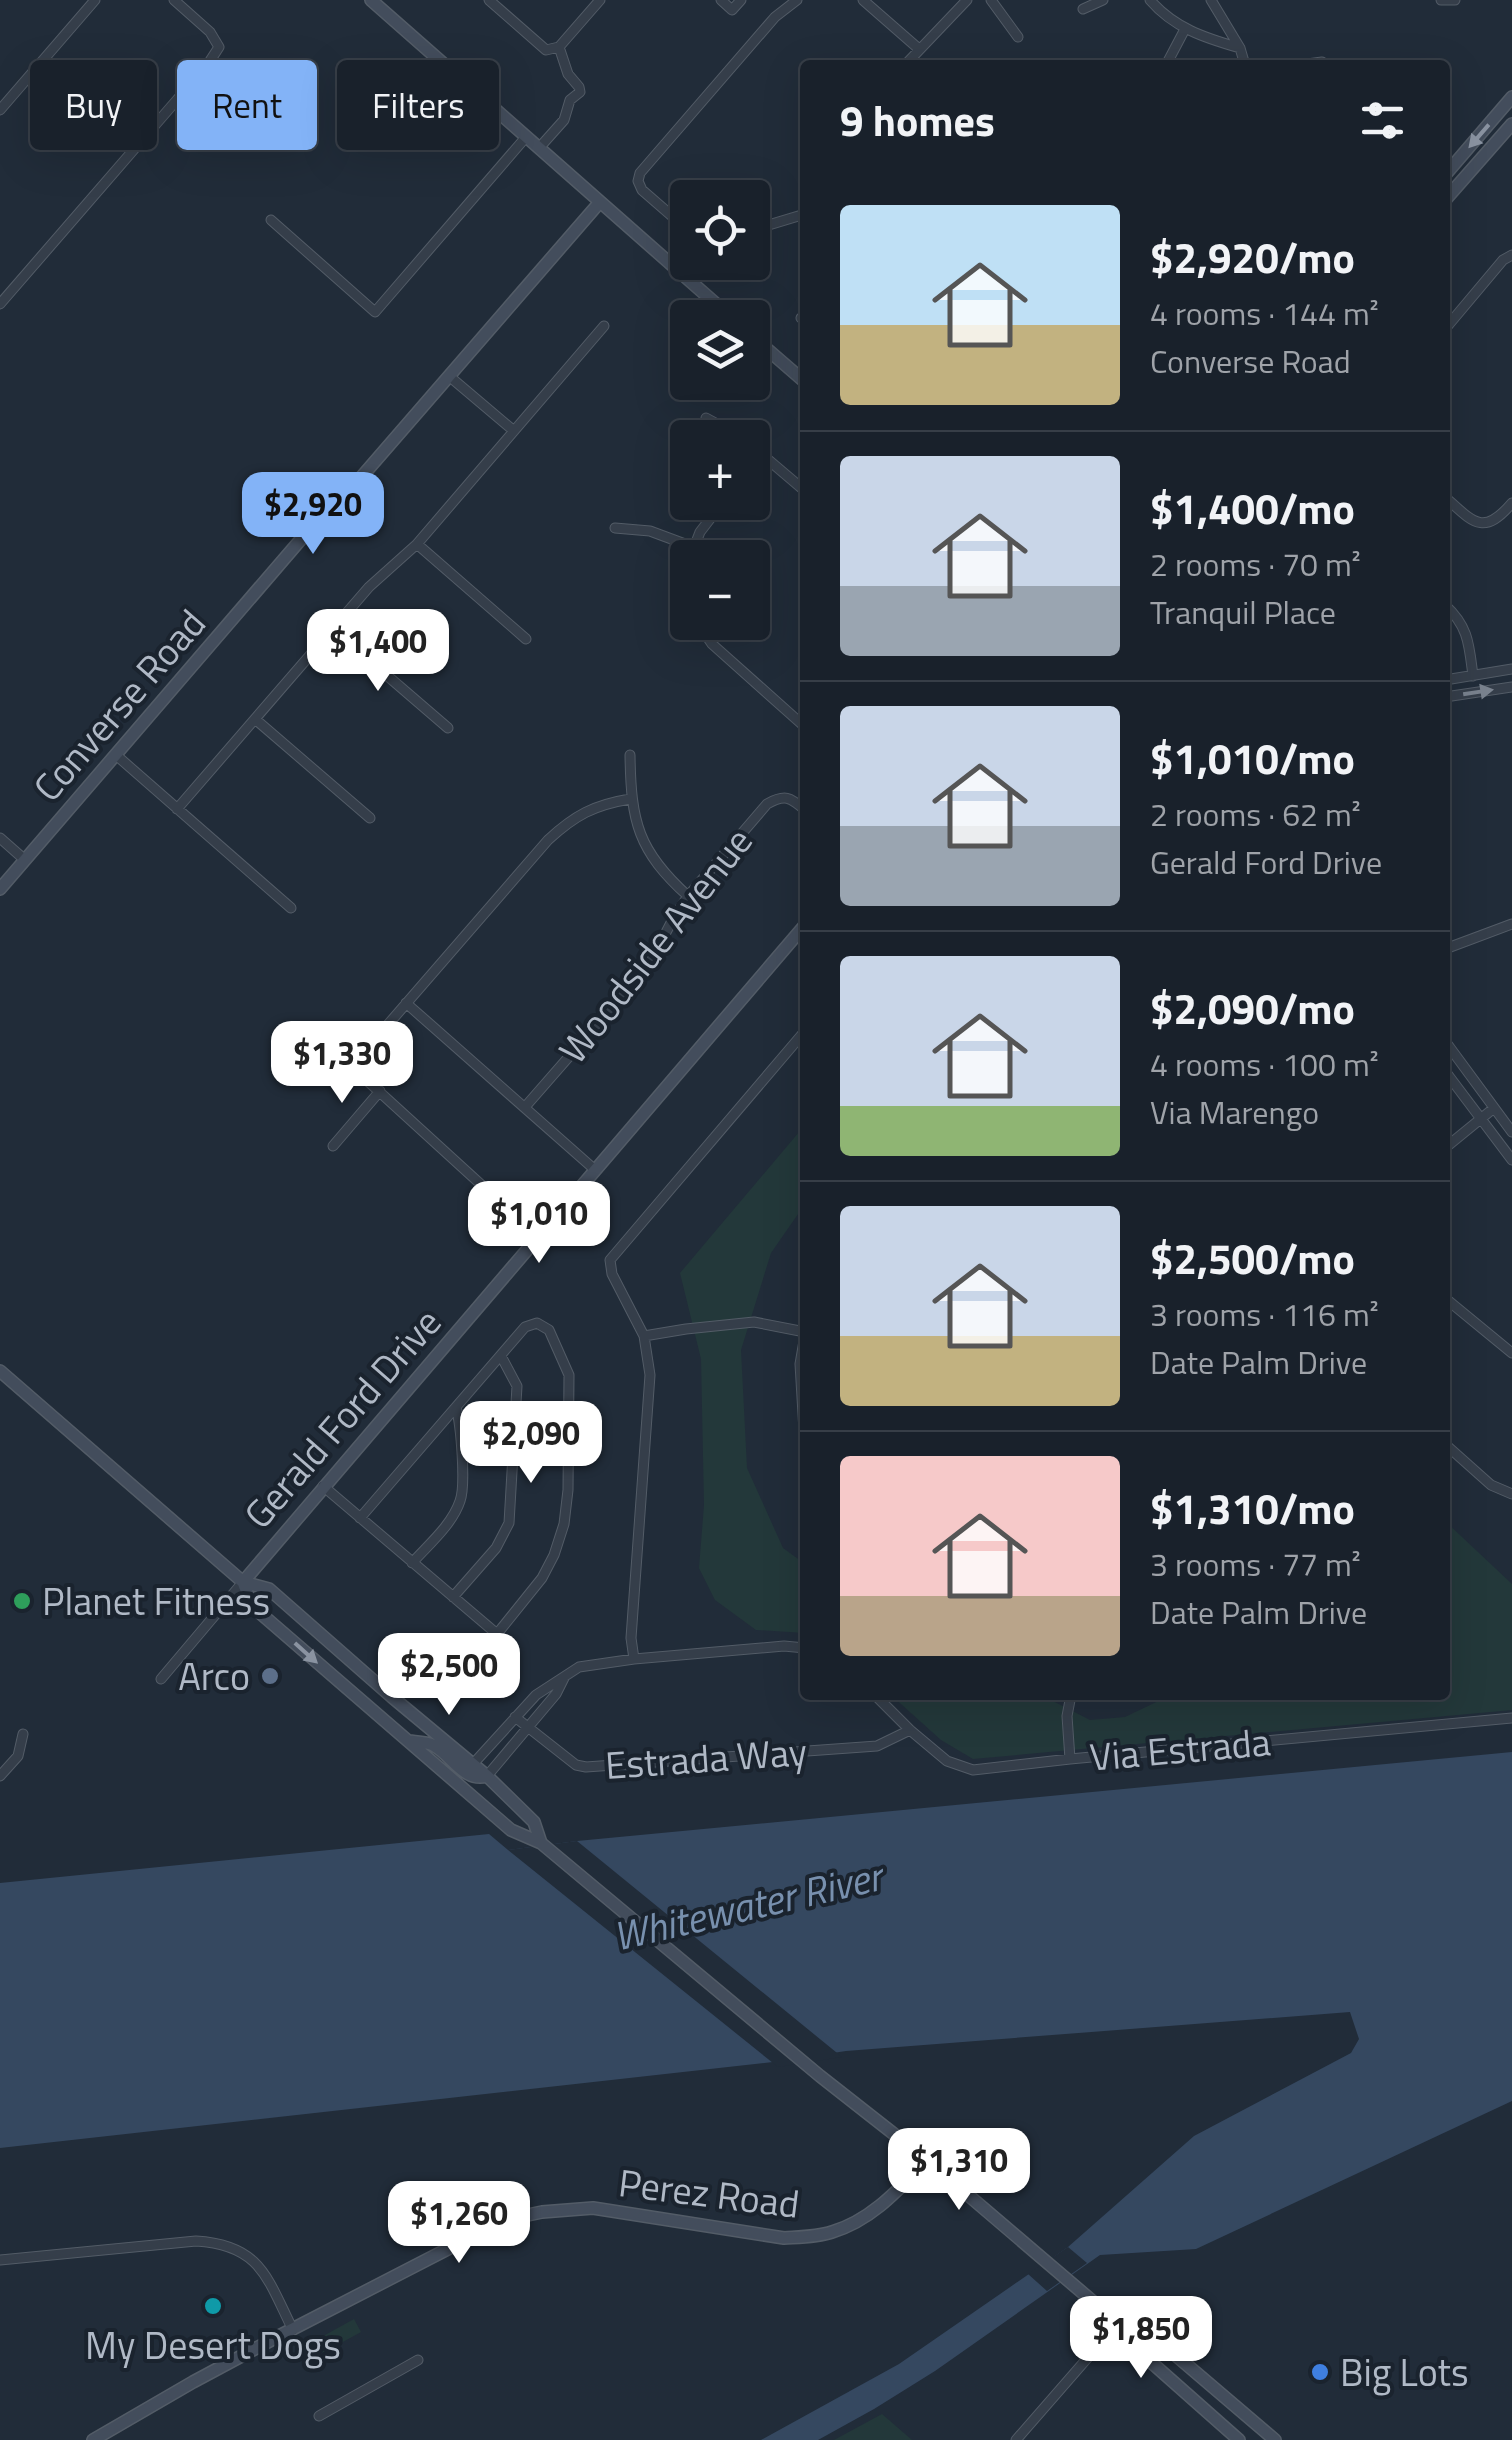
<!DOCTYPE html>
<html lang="en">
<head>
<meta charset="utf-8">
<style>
	body { margin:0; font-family:"Titillium Web",sans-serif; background:#262e37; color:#f1f3f6; height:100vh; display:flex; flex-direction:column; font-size:38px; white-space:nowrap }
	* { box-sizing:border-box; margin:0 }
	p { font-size:32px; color:#9fa3a9 }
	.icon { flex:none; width:55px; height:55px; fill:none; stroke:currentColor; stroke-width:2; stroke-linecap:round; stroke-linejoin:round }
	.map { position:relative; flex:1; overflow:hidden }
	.drawer { position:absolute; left:800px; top:60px; width:650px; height:1640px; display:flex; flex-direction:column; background:#19212b; border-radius:10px; box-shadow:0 10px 40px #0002,0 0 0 2px #373e47 }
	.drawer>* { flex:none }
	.hud { position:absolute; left:30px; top:60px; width:620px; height:90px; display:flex; gap:20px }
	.buttons { position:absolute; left:670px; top:180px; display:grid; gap:20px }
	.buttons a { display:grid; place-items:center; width:100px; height:100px; border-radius:10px; background:#19212b; box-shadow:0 10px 40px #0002,0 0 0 2px #373e47; font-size:50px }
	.price { position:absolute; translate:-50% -85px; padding:0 22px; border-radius:20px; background:#fff; color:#222; font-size:32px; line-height:65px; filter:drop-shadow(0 2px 5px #0008) }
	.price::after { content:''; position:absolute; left:50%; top:60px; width:30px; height:22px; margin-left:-15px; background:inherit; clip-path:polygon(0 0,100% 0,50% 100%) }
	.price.on { background:#83b3f7; color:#111 }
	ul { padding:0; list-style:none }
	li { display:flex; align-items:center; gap:30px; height:250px; padding:0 40px }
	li+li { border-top:2px solid #373e47 }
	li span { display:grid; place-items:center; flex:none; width:280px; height:200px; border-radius:10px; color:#555 }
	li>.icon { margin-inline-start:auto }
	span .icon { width:120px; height:120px; fill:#fffc; stroke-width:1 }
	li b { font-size:42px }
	h2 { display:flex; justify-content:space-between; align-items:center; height:120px; padding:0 40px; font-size:42px }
	.chip { padding:0 35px; border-radius:10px; background:#19212b; box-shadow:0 10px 40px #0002,0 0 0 2px #373e47; font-size:35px; line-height:90px }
	.chip.on { background:#83b3f7; color:#111 }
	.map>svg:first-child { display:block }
	.green { fill:#23383a }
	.water { fill:#354860 }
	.pier { fill:#212c39 }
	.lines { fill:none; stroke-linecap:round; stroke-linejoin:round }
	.street-casing { stroke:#535c67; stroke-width:11 }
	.secondary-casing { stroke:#535c67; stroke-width:14 }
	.street { stroke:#353e4a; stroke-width:9 }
	.secondary { stroke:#434d5c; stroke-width:11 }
	.oneway { fill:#8a93a1 }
	.oneway2 { fill:#79828e }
	.leisure-dot { fill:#2e9e5b; stroke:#1a232e; stroke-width:4 }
	.service-dot { fill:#5c6f8a; stroke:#1a232e; stroke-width:4 }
	.culture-dot { fill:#0f9aa8; stroke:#1a232e; stroke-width:4 }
	.shop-dot { fill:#3f7fe0; stroke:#1a232e; stroke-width:4 }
	.labels { text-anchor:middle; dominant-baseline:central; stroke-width:8; stroke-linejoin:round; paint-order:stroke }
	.street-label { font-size:38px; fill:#b0b9c6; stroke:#1a232e }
	.poi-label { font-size:38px; fill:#b0b9c6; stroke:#1a232e; text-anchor:start }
	.water-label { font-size:40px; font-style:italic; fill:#7890ae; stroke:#1a232e }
</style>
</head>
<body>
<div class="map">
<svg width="1512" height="2440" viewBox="0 0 1512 2440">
	<rect width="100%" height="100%" fill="#212c39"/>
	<!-- green -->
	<path class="green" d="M805,1125V1204L771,1253L741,1350L747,1468L783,1548L805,1564V1633L756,1630L715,1600L699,1568L704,1505L701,1359L680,1273Z
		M1445,1521L1512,1584V1710L973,1759L941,1740L891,1695H1041L1090,1720L1125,1717L1171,1695H1445Z
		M354,2319L361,2332L323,2353L316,2340Z
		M882,2414L912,2440H834Z"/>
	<!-- water -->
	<path class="water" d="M1512,1752V2101L1196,2249L1100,2255L935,2371L874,2409L818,2440H761L899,2364L1068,2247L1194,2136L1351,2053L1359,2039L1350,2012L846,2051L773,2062L0,2148V1883L489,1834L508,1850L577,1841Z"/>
	<!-- pier -->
	<path class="pier" d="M577,1841L842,2057L778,2067L508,1850Z
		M1068,2247L1087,2263L1047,2291L1028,2274Z"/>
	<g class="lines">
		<defs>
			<path id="street" d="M489,0L546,50L559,47
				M721,0L732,10L741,0
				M863,0L919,49
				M991,0L1018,37
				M1150,0C1174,28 1205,38 1240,48
				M1211,0L1240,48L1245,65
				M1441,0H1455
				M1083,9L1103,0
				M559,47L600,0
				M905,65L967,0
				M1166,65L1185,29
				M1300,65L1322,62
				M0,110L95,0
				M539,148L564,120L570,100L580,92L579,87L568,74L559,47
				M271,220L375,312L526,137
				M688,230L642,190L638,181L640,173L775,17L797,0
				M752,230L805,214
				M0,304L208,64L219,47L210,32L174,0
				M801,318L805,315
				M1445,329L1503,260L1512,255
				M449,376L514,431
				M706,418L743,438
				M752,446L805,491
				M752,469L764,456
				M1445,497C1473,522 1483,537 1512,503
				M615,528L650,531L693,547
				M417,544L526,639
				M690,558L700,532L723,502
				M688,569V579
				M1445,605C1469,627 1469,645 1473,676
				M697,622L712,644L805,727
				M333,629L448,728
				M1445,680L1512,669
				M1445,697L1512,687
				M255,719L370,818
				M116,755L291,908
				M630,755C631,822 638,851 688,896
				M177,809L369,587L417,544L604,326
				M0,838L25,860
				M1445,949L1512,924
				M406,1003L594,1169
				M316,1034L487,1190L498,1191L542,1230
				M1445,1041L1512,1132
				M352,1066L548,840C575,815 594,805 630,799
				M1445,1071L1512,1160
				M525,1107L649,965L674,917L688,896L767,804C785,794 790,797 805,810
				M333,1146L380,1091
				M1445,1148L1494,1108
				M487,1190L489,1201L533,1240
				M1445,1298L1512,1353
				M805,1335L800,1364L805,1448
				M644,1336L686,1329L754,1322L805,1332
				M1445,1444L1491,1485L1512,1494
				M323,1486L497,1634L542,1578L554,1555L564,1524L568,1490L569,1375L549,1330L537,1323L525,1327L360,1518
				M412,1563C428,1545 452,1525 460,1501C466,1485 461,1425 456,1407
				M453,1597L496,1548L509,1523L517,1386L501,1356
				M634,1659L631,1638L650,1375L644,1336L612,1274L610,1260L805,1031
				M161,1679L243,1582
				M875,1695L910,1730L947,1761L973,1770L1070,1759L1512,1718
				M515,1717L576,1765L586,1767L877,1746L910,1730
				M1070,1759L1067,1716L1071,1695
				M473,1764L536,1695L579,1667L634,1659L784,1646L805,1648
				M0,1776L18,1756L23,1734
				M487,1776L556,1694L564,1678
				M0,2260L196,2241C261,2245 267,2278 293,2330
				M319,2416L418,2360
				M1016,2440L1118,2323"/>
			<path id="secondary" d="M371,0L732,318
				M1445,175L1512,97
				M1445,200L1512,124
				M752,336L805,382
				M0,889L309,530L351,489L600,202
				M0,1371L243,1582L269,1589L392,1697L487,1776L534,1822L541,1843
				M243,1582L252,1606L511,1830L541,1843L820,2076L927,2160L1118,2323L1126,2340L1239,2440
				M243,1582L805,925
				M409,1741C417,1742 426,1742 433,1745C451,1754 464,1783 487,1776
				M1118,2323L1139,2324L1275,2440
				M93,2440L193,2382L277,2337L504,2220L542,2212L593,2208L784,2238C800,2237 817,2237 832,2232C872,2220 899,2189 927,2160"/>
		</defs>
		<!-- street casing -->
		<use href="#street" class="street-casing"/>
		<!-- secondary casing -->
		<use href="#secondary" class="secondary-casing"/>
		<!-- street -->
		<use href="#street" class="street"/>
		<!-- secondary -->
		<use href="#secondary" class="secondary"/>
	</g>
	<!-- one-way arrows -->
	<defs><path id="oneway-solid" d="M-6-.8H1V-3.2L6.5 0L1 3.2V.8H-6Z" transform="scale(2.5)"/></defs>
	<g class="oneway">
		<use href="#oneway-solid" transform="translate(1479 136) rotate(131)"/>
		<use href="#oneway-solid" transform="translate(306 1653) rotate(42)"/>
	</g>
	<use class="oneway2" href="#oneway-solid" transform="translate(1478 692) rotate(-9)"/>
	<!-- markers -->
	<circle class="leisure-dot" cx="22" cy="1601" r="10"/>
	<circle class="service-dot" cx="270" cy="1676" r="10"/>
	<circle class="culture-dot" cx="213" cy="2306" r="10"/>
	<circle class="shop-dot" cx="1320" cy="2372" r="10"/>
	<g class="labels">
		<!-- street labels -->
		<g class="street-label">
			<text transform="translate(119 705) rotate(-49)">Converse Road</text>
			<text transform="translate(655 945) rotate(-52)">Woodside Avenue</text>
			<text transform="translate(342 1418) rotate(-49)">Gerald Ford Drive</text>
			<text transform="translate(1180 1749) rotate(-5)">Via Estrada</text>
			<text transform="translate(706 1758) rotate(-4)">Estrada Way</text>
			<text transform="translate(709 2193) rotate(7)">Perez Road</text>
		</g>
		<!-- poi labels -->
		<g class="poi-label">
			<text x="42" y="1601">Planet Fitness</text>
			<text x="250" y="1676" text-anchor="end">Arco</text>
			<text x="213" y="2345" text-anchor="middle">My Desert Dogs</text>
			<text x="1340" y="2372">Big Lots</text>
		</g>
		<!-- water labels -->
		<g class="water-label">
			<text transform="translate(747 1906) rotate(-13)">Whitewater River</text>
		</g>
	</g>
</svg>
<div class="buttons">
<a><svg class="icon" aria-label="locate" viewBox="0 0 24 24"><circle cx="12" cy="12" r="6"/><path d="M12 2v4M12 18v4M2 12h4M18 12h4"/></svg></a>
<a><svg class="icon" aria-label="layers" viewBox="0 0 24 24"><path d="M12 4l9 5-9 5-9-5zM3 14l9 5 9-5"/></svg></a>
<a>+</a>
<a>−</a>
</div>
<b class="price on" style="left:313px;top:557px">$2,920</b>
<b class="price" style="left:378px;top:694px">$1,400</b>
<b class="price" style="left:342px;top:1106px">$1,330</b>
<b class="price" style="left:539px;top:1266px">$1,010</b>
<b class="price" style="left:531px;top:1486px">$2,090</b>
<b class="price" style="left:449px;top:1718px">$2,500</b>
<b class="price" style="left:959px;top:2213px">$1,310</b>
<b class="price" style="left:459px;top:2266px">$1,260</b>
<b class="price" style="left:1141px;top:2381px">$1,850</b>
<div class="hud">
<a class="chip">Buy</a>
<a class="chip on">Rent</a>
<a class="chip">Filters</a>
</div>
<section class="drawer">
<h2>9 homes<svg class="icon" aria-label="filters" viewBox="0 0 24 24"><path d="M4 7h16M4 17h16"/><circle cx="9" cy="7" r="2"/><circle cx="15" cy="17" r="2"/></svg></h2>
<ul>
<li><span style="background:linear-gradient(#bfe0f5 60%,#c2b280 0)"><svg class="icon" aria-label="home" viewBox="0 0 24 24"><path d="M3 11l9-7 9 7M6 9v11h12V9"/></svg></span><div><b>$2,920/mo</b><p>4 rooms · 144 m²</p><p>Converse Road</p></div></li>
<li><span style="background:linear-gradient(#c9d6e8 65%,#9aa5b1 0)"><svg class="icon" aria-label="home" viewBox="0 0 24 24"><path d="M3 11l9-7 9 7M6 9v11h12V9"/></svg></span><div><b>$1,400/mo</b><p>2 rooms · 70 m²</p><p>Tranquil Place</p></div></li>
<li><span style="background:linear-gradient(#c9d6e8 60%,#9aa5b1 0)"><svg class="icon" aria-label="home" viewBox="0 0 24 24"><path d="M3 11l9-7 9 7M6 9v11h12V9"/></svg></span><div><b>$1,010/mo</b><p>2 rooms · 62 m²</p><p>Gerald Ford Drive</p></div></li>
<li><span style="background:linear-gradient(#c9d6e8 75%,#8fb573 0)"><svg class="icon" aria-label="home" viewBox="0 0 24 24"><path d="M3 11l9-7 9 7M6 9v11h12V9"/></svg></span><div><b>$2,090/mo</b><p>4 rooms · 100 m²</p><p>Via Marengo</p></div></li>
<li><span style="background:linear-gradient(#c9d6e8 65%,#c2b280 0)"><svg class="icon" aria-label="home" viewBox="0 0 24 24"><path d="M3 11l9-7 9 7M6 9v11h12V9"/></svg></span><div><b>$2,500/mo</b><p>3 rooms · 116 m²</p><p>Date Palm Drive</p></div></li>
<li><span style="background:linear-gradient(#f6c9c9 70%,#b9a48a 0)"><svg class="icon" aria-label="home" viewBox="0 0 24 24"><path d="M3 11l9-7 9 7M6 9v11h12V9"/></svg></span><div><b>$1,310/mo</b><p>3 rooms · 77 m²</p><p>Date Palm Drive</p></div></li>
</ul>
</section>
</div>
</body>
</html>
